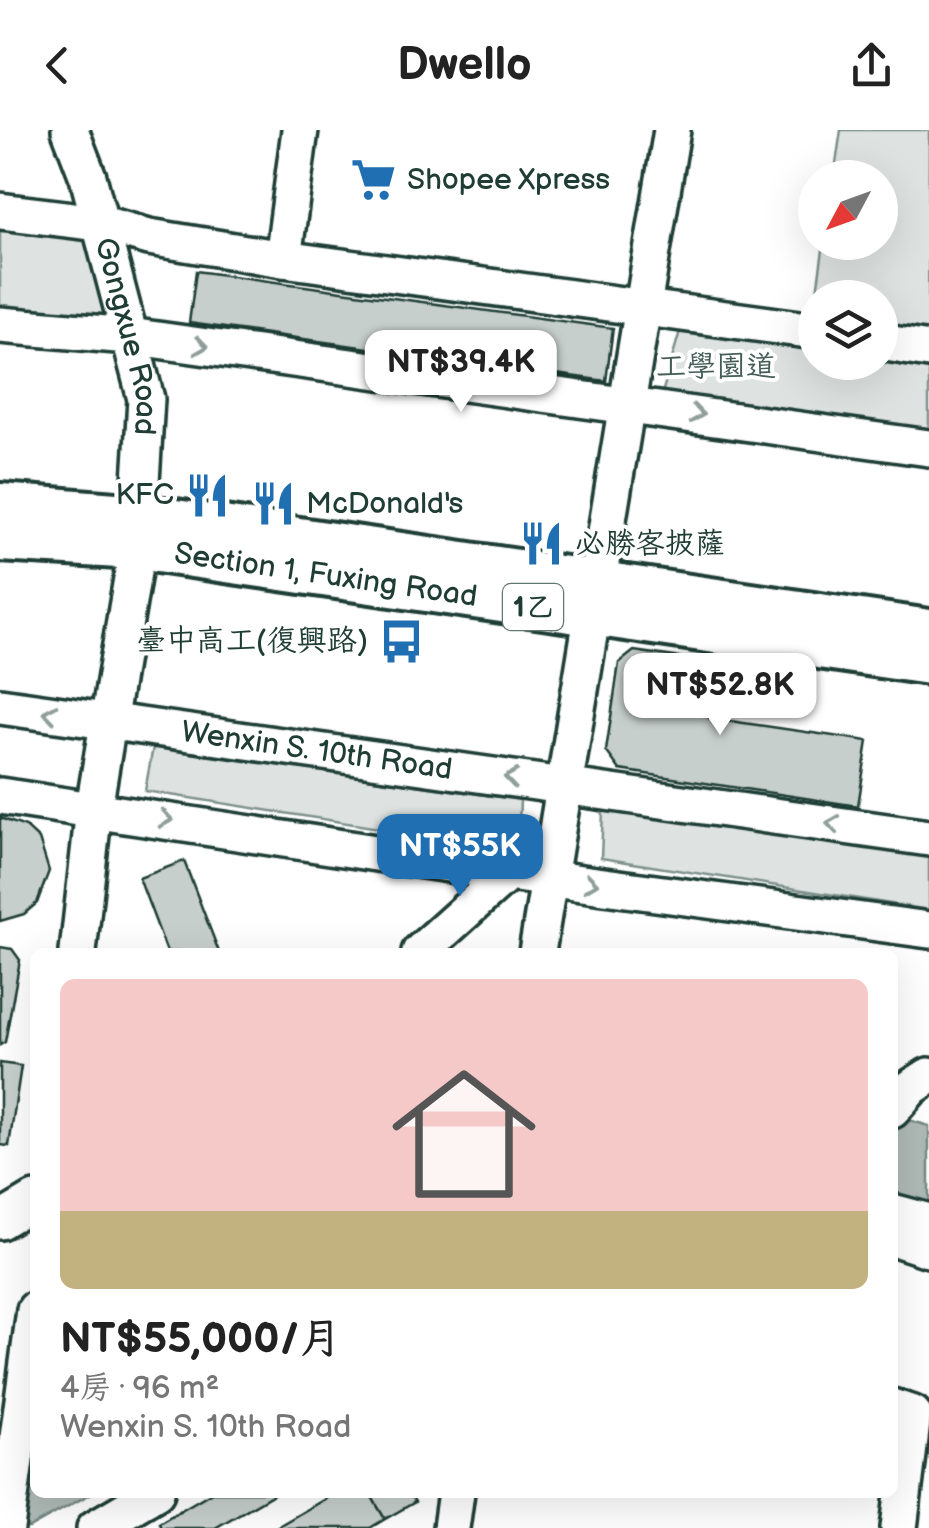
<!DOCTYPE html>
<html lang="zh-TW">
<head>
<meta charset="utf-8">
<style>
	body { margin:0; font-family:"Balsamiq Sans","LXGW WenKai TC",sans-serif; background:#f6f6f6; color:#222; height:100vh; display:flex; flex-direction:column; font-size:38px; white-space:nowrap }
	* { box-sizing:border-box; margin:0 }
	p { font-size:32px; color:#767676 }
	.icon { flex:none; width:55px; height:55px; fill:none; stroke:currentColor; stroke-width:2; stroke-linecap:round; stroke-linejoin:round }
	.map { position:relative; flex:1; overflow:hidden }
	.panel { position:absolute; left:30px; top:818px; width:868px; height:550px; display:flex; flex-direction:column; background:#fff; border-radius:15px; box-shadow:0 10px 40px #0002 }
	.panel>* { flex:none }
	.needle { width:65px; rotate:229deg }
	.controls { position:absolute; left:798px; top:30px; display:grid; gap:20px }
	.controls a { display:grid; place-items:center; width:100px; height:100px; border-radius:50%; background:#fff; box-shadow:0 10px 40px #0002; font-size:50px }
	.price { position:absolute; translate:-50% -85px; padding:0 22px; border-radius:20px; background:#fff; color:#222; font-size:32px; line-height:65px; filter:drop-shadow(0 2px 5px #0008) }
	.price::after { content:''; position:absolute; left:50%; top:60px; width:30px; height:22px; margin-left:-15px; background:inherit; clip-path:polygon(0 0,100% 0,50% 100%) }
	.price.active { background:#1f6fb2; color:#fff }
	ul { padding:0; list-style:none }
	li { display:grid; align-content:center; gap:20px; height:530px; padding:0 30px }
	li+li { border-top:2px solid #e0e0e0 }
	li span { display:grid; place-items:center; height:310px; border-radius:15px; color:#555 }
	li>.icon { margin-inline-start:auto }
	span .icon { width:180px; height:180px; fill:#fffc; stroke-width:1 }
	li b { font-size:42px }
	header { display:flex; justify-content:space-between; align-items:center; height:130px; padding:0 30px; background:#fff; font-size:45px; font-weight:600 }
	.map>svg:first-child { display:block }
	.green { fill:#dee3e2; stroke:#7e908b; stroke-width:2.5 }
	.water { fill:#afbab7; stroke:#758883; stroke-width:2.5 }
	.building { fill:#c7cfcc; stroke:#1f3d34; stroke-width:2.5 }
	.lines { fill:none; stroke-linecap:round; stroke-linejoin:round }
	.minor-casing { stroke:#1f3d34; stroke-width:42 }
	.major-casing { stroke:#1f3d34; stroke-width:50 }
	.minor { stroke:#fff; stroke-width:35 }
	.major { stroke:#fff; stroke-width:42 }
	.oneway { stroke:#8f9e9a }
	.labels { text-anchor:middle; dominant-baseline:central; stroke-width:8; stroke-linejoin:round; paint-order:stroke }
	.shield { fill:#fff; stroke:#627771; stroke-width:2.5 }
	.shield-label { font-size:28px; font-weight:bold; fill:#1f3d34 }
	.poi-label { font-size:30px; fill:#1f3d34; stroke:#fff; text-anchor:start }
	.street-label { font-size:30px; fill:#1f3d34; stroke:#fff }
	.park-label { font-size:30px; fill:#455e57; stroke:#fff }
</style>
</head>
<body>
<header><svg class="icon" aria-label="back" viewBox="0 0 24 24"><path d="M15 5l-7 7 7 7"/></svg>Dwello<svg class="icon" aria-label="share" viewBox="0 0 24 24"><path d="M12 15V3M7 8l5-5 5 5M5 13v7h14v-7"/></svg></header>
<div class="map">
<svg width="929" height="1398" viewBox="0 0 929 1398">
	<rect width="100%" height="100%" fill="#fff"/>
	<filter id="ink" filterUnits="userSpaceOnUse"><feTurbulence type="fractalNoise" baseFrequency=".01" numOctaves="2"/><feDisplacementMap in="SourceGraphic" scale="20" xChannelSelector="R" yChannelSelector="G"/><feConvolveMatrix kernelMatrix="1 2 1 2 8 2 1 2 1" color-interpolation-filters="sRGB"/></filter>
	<g filter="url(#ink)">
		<!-- green -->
		<path class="green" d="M841,0H929L928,205L880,198V168H816L824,113L880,112V48L834,47Z
			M0,94L95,107L116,200L0,184Z
			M682,194L815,215V232H880V224L929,232V305L661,267Z
			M153,617L520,670L518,720L145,661Z
			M603,681L929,726V780L601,728Z"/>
		<!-- water -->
		<path class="water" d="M892,985L929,996V1085L893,1074Z
			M35,1300V1362L92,1363L29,1398H0Z"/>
		<!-- building -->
		<path class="building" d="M196,141L613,198L606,251L189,193Z
			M634,521L716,533L709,588L868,611L858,676L620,640L606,621L619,533Z
			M0,688L26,697L39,709L49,741L37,773L24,784L0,791Z
			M184,731L219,822H167L139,748Z
			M0,817L12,819L20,830L5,912L0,915Z
			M0,933L21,936L9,1016L0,1015Z
			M212,1362H277L215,1398H161L159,1393Z
			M337,1362H369L385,1389L370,1398H275Z
			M369,1362H409L415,1372L385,1389Z"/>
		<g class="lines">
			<defs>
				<g id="minor">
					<path id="s1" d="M70,0L88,47L146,269L137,418L94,678L78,822"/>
					<path d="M0,81L99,93L149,107L283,129L815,201"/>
					<path d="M283,129L300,0"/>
					<path d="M0,195L129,206L929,318"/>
					<path d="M880,212L929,220"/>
					<path id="s2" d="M0,576L929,708"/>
					<path d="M0,666L508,743L929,800"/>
					<path d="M420,822L508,743"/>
					<path d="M537,822L672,0"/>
					<path d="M892,980L912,957L929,946"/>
					<path d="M892,1082L929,1092"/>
					<path d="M0,1091L35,1070"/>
					<path d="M892,1107L929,1119"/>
					<path d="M892,1277L913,1284L899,1398"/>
					<path d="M6,1398L35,1180"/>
					<path d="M95,1398L156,1362"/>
					<path d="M451,1398L456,1362"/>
				</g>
				<g id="major">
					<path d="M0,375L141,386L929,501"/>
					<path id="s3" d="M0,410L137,418L929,533"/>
				</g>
			</defs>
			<!-- minor casing -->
			<use href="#minor" class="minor-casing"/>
			<!-- major casing -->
			<use href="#major" class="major-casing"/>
			<!-- minor -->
			<use href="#minor" class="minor"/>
			<!-- major -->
			<use href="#major" class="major"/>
		</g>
		<!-- one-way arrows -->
		<defs><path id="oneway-chevron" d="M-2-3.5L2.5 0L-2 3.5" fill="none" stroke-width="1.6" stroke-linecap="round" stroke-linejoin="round" transform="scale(2.5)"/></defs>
		<g class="oneway">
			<use href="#oneway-chevron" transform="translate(201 216) rotate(8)"/>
			<use href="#oneway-chevron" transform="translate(697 284) rotate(8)"/>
			<use href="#oneway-chevron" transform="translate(50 583) rotate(-171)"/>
			<use href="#oneway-chevron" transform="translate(511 648) rotate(-172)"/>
			<use href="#oneway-chevron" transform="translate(166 689) rotate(9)"/>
			<use href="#oneway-chevron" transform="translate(833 694) rotate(-172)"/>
			<use href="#oneway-chevron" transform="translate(591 753) rotate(8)"/>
		</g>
	</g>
	<!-- icons -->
	<defs>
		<symbol id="supermarket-bare" viewBox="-9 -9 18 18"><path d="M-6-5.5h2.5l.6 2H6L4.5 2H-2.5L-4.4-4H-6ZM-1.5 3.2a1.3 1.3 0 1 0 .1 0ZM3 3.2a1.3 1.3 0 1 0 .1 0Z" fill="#1f6fb2" stroke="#fff" stroke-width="2.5" paint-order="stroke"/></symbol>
		<symbol id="restaurant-bare" viewBox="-9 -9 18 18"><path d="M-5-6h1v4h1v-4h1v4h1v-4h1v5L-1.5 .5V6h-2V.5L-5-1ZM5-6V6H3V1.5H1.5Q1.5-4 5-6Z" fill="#1f6fb2" stroke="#fff" stroke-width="2.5" paint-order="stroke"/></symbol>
		<symbol id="bus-bare" viewBox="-9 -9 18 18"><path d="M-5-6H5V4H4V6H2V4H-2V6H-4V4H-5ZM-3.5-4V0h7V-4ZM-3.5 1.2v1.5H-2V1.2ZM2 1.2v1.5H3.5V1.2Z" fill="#1f6fb2" stroke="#fff" stroke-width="2.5" paint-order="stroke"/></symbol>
	</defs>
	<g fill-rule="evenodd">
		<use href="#supermarket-bare" x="342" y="18" width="63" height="63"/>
		<use href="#restaurant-bare" x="176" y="334" width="63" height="63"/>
		<use href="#restaurant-bare" x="242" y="342" width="63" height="63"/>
		<use href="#restaurant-bare" x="510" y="382" width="63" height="63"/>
		<use href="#bus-bare" x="370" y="480" width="63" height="63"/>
	</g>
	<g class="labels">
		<!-- shield labels -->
		<rect class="shield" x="503" y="454" width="60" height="46" rx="8"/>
		<g class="shield-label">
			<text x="533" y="477">1乙</text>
		</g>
		<!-- poi labels -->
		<g class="poi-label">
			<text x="407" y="50">Shopee Xpress</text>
			<text x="174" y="365" text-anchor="end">KFC</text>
			<text x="306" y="374">McDonald's</text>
			<text x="575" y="414">必勝客披薩</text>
			<text x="368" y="511" text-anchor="end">臺中高工(復興路)</text>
		</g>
		<!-- street labels -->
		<g class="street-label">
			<text stroke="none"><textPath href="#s1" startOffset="215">Gongxue Road</textPath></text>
			<text stroke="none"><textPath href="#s3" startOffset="328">Section 1, Fuxing Road</textPath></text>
			<text stroke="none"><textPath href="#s2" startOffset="320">Wenxin S. 10th Road</textPath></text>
		</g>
		<!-- park labels -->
		<g class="park-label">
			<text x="716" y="237">工學園道</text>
		</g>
	</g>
</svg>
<div class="controls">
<a><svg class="needle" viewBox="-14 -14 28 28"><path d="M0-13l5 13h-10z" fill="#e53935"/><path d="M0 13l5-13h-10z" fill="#767676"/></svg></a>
<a><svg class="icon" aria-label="layers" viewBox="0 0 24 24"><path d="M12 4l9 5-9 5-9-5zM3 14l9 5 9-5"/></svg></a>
</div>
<b class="price" style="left:461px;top:285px">NT$39.4K</b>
<b class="price" style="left:720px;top:608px">NT$52.8K</b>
<b class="price active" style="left:460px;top:769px">NT$55K</b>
<section class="panel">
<ul>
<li><span style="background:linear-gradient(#f6c9c9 75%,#c2b280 0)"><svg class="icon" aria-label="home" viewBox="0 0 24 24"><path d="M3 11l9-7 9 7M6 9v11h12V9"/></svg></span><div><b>NT$55,000/月</b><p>4房 · 96 m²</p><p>Wenxin S. 10th Road</p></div></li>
</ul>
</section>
</div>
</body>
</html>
